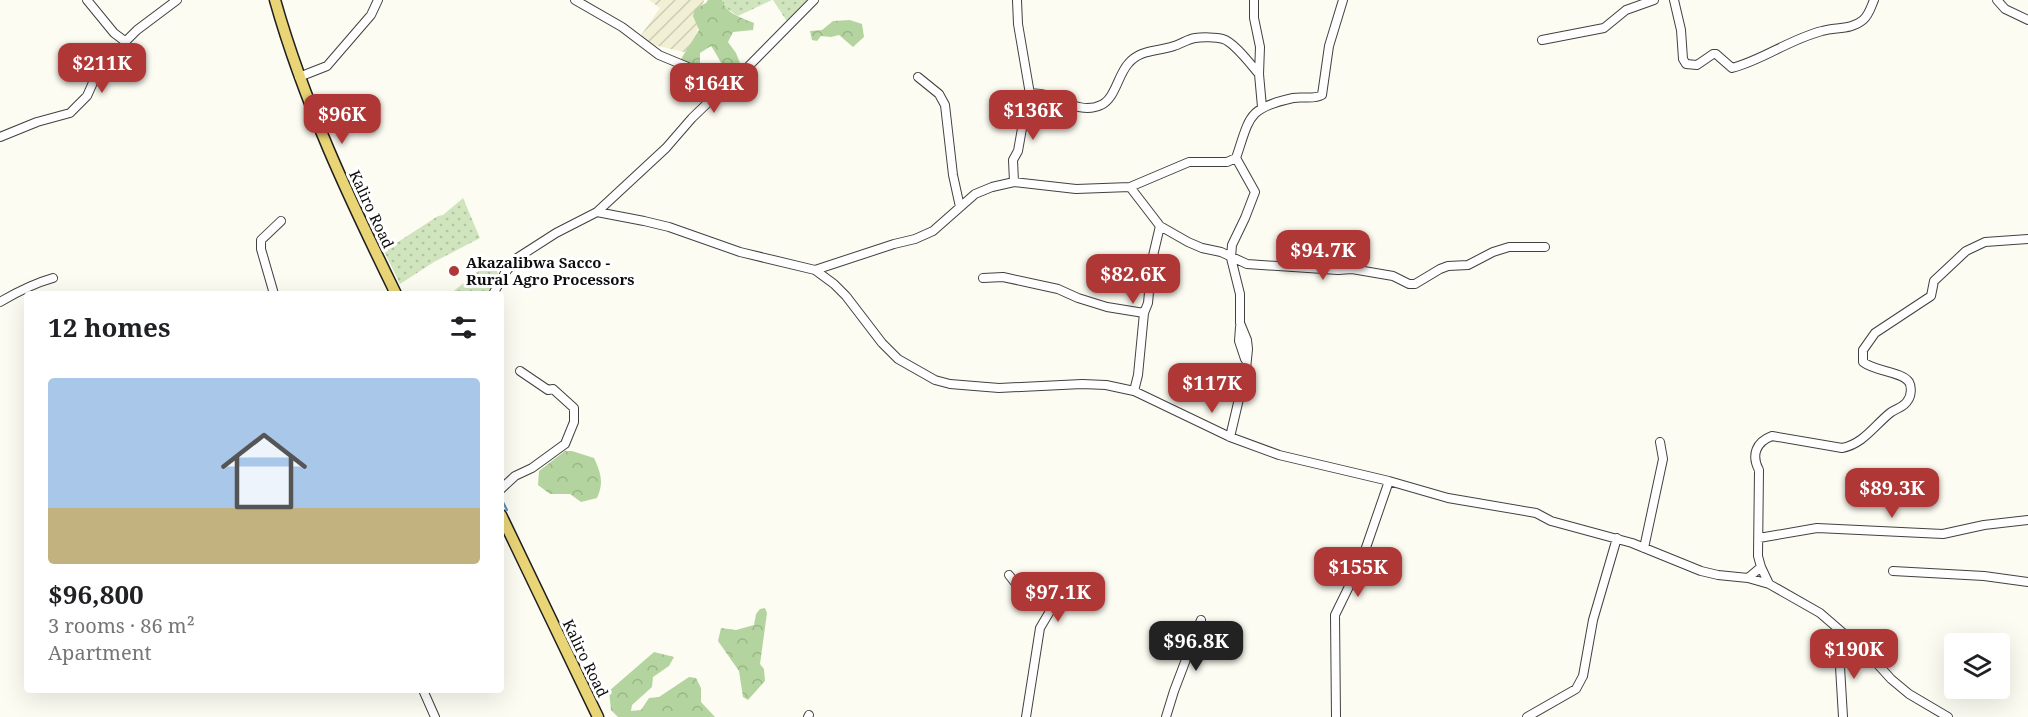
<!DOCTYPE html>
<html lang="en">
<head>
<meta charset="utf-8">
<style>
	body { margin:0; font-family:"Noto Serif",serif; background:#f2f2f2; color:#202124; height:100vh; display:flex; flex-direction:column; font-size:22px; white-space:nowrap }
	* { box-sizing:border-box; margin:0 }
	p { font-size:20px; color:#757577 }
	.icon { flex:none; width:33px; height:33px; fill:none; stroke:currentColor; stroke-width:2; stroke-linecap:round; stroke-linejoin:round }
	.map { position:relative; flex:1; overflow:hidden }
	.panel { position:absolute; left:24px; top:291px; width:480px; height:402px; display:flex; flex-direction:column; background:#fff; border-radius:6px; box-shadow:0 6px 24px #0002 }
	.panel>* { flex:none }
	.controls { position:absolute; left:1944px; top:633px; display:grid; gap:12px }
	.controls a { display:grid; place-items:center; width:66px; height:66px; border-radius:6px; background:#fff; box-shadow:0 6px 24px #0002; font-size:30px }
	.price { position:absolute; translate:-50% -51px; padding:0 14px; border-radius:12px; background:#af3736; color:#fff; font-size:20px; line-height:39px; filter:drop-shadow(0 2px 3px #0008) }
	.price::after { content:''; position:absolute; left:50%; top:36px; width:18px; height:14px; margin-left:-9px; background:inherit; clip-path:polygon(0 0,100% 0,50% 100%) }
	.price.selected { background:#222; color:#fff }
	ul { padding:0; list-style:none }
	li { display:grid; align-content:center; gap:12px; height:318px; padding:0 24px }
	li span { display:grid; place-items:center; height:186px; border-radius:6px; color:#555 }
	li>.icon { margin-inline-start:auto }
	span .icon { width:108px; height:108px; fill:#fffc; stroke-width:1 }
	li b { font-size:26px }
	h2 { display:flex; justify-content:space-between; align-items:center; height:72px; padding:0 24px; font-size:26px }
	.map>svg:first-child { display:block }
	.farmland { fill:url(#farmland-furrows) }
	.grass { fill:url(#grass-dots) }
	.forest { fill:url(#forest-crowns) }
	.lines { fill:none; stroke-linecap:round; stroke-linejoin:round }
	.stream { stroke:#4b89be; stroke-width:2 }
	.minor-casing { stroke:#414141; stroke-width:10 }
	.major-casing { stroke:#1f1f1f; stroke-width:13 }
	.minor { stroke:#fff; stroke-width:8 }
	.major { stroke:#e9d476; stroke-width:10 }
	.poi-dot { fill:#af3736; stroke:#fff; stroke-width:2 }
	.labels { text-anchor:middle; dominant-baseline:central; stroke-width:6; stroke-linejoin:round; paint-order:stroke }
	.street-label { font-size:15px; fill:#0e0e0e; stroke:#fff }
	.poi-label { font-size:15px; font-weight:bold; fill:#0e0e0e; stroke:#fff; text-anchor:start }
</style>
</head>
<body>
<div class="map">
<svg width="2028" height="717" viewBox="0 0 2028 717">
	<defs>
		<pattern id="farmland-furrows" width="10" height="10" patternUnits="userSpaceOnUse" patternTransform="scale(1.5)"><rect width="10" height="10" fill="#f1f0d4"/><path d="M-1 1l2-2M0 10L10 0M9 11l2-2" fill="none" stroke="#cdcdb5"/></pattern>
		<pattern id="grass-dots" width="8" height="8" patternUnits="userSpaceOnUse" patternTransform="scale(1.5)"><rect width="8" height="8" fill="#d0e5be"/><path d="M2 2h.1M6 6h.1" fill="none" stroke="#b1c3a2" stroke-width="1.8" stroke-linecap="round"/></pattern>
		<pattern id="forest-crowns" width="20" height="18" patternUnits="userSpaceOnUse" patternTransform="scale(1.5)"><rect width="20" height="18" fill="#b4d49f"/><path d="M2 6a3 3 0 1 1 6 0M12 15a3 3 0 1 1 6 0" fill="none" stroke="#9ab588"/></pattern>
	</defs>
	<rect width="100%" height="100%" fill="#fdfcf2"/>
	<!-- farmland -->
	<path class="farmland" d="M649,0H704L692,54L637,41L660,8Z"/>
	<!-- grass -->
	<path class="grass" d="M722,0H772L738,16L723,6Z
		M773,0H812L788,23Z
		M463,198L480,238L434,262L400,284L384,251L438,216L443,215Z
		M492,260L501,280L491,294H450Z"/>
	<!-- forest -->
	<path class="forest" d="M708,0H722C725,13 742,18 754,23L753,30L733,32L728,42L736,53L740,63L727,71C720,63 717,54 711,46L700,53V63L693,68L686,67L681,59L699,30L693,16L695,9L706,3Z
		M850,20L862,24L864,37L853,47L839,35L831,37L821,36L817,41L812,40L810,31L822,30L833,21Z
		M565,451H572L594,458C601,473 604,483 597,498L581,502L570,494H550L538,485L539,471Z
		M765,608L767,613L760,664L764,669L765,681L748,700L743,697L739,671L718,641L721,628L736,630L754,625L756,614L760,609Z
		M654,652L674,657L669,666L653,677L652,687L632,705L631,711L641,710L649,698L659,697L689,677L696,678L701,688V702L715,717H618L611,710L609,691Z"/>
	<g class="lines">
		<!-- stream -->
		<path class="stream" d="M501,498L507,510"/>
		<defs>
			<path id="minor" d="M87,0L114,33L126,42
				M575,0L622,27L659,55L707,75L722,89
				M1254,0V18L1260,47L1259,74L1262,107
				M1674,0L1681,30L1683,59L1686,64L1697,65L1713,54H1716L1732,68C1763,60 1790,39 1822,31C1836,27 1851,30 1863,20C1869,15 1871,7 1874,0
				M1997,0L2005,9L2028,20
				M1542,40L1604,28L1626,10L1654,0
				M299,77L327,66L371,15L378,0
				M918,77L939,94L945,105L953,175L960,207
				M1030,94C1052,89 1076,117 1101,105C1115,99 1118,75 1128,64C1140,49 1157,52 1174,46C1181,44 1188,39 1195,38C1202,37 1216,37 1223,39C1234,42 1251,65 1259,74
				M0,137L37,122L70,113L87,96L100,67L137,30L177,0
				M1014,182L1013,160L1018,151L1027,100L1030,94L1018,24L1017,0
				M1130,187L1160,226L1188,242L1202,248L1221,252L1247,264L1338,270L1352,269L1393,276L1409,284H1415L1440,269L1448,266L1468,265L1493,252L1509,247H1545
				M597,212L666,148L692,118L722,89L736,79L814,0
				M815,270L894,244L915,239L933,231L975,194L992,187L1014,182L1076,189L1130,187L1189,162H1227L1236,158C1250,117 1247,108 1293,98C1303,96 1313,100 1322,95L1329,46L1343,0
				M983,278L1003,277L1058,289L1078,298L1107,307L1144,313
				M274,294L261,249V240L281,221
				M493,294L505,273L517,258L556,233L597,212L644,221L669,227L740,252L815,270L834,284L846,296L882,343L898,359L935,380L950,384L999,388L1082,384L1106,385L1134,391L1230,437L1279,455L1389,481L1448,498L1536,513L1551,521L1632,543L1701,571L1718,575L1748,578L1761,567L1769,584L1820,613L1872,658L1891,679L1909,694L1948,717
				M0,302C17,292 35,283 53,278
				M1240,327L1239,341L1245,359
				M1134,391L1138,375L1144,313L1148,303L1152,260L1160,226
				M1230,437L1246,369L1248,349L1247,340L1240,323V294L1231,258L1232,245L1245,218L1255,192L1236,158
				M501,489L515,476L532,468L565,444L574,422V408L553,389L548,390L520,371
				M1759,538L1817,528L1943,534L1984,525L2028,520
				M1644,548L1663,459L1660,442
				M1761,567L1758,556L1759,470C1751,455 1756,442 1772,436L1842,448C1863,444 1874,426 1890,413C1896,408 1904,408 1908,400C1911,396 1912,387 1909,382C1901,371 1876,372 1863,362V350L1875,333L1931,296L1934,281L1966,251L1985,242L2028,239
				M1893,571L1984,576L2028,582
				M1009,575L1020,589L1046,586L1059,596L1040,628L1026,717
				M1748,578L1769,584
				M423,690L435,717
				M808,717L809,715
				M1166,717L1174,691L1201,620
				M1336,717L1335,615L1361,562L1389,481
				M1527,717L1576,689L1583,676L1593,620L1617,538
				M1843,717L1839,650L1848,637"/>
			<path id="major" d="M275,0C304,103 349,198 396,294
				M501,515L598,717"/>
		</defs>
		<!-- minor casing -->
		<use href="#minor" class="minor-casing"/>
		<!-- major casing -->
		<use href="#major" class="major-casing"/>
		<!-- minor -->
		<use href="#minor" class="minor"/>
		<!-- major -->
		<use href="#major" class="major"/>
	</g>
	<!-- markers -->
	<circle class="poi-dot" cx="454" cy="271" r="6"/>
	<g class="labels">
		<!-- street labels -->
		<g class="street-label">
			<text transform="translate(372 209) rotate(65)">Kaliro Road</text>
			<text transform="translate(586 658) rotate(64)">Kaliro Road</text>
		</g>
		<!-- poi labels -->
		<g class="poi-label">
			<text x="466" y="262">Akazalibwa Sacco -<tspan x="466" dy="17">Rural Agro Processors</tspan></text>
		</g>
	</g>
</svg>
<div class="controls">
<a><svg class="icon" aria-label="layers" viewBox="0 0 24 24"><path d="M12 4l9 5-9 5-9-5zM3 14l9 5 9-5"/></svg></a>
</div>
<b class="price" style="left:102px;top:94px">$211K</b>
<b class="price" style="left:714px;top:114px">$164K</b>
<b class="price" style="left:1033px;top:141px">$136K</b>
<b class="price" style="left:342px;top:145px">$96K</b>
<b class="price" style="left:1323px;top:281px">$94.7K</b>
<b class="price" style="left:1133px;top:305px">$82.6K</b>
<b class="price" style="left:1212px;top:414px">$117K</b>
<b class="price" style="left:1892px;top:519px">$89.3K</b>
<b class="price" style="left:1358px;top:598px">$155K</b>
<b class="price" style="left:1058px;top:623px">$97.1K</b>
<b class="price selected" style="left:1196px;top:672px">$96.8K</b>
<b class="price" style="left:1854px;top:680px">$190K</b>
<section class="panel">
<h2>12 homes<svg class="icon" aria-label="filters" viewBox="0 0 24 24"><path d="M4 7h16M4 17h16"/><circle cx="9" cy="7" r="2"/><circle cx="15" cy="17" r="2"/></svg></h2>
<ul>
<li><span style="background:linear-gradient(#a9c7e8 70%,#c2b280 0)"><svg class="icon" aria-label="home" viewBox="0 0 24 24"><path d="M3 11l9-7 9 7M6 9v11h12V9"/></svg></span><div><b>$96,800</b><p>3 rooms · 86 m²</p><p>Apartment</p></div></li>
</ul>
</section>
</div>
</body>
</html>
